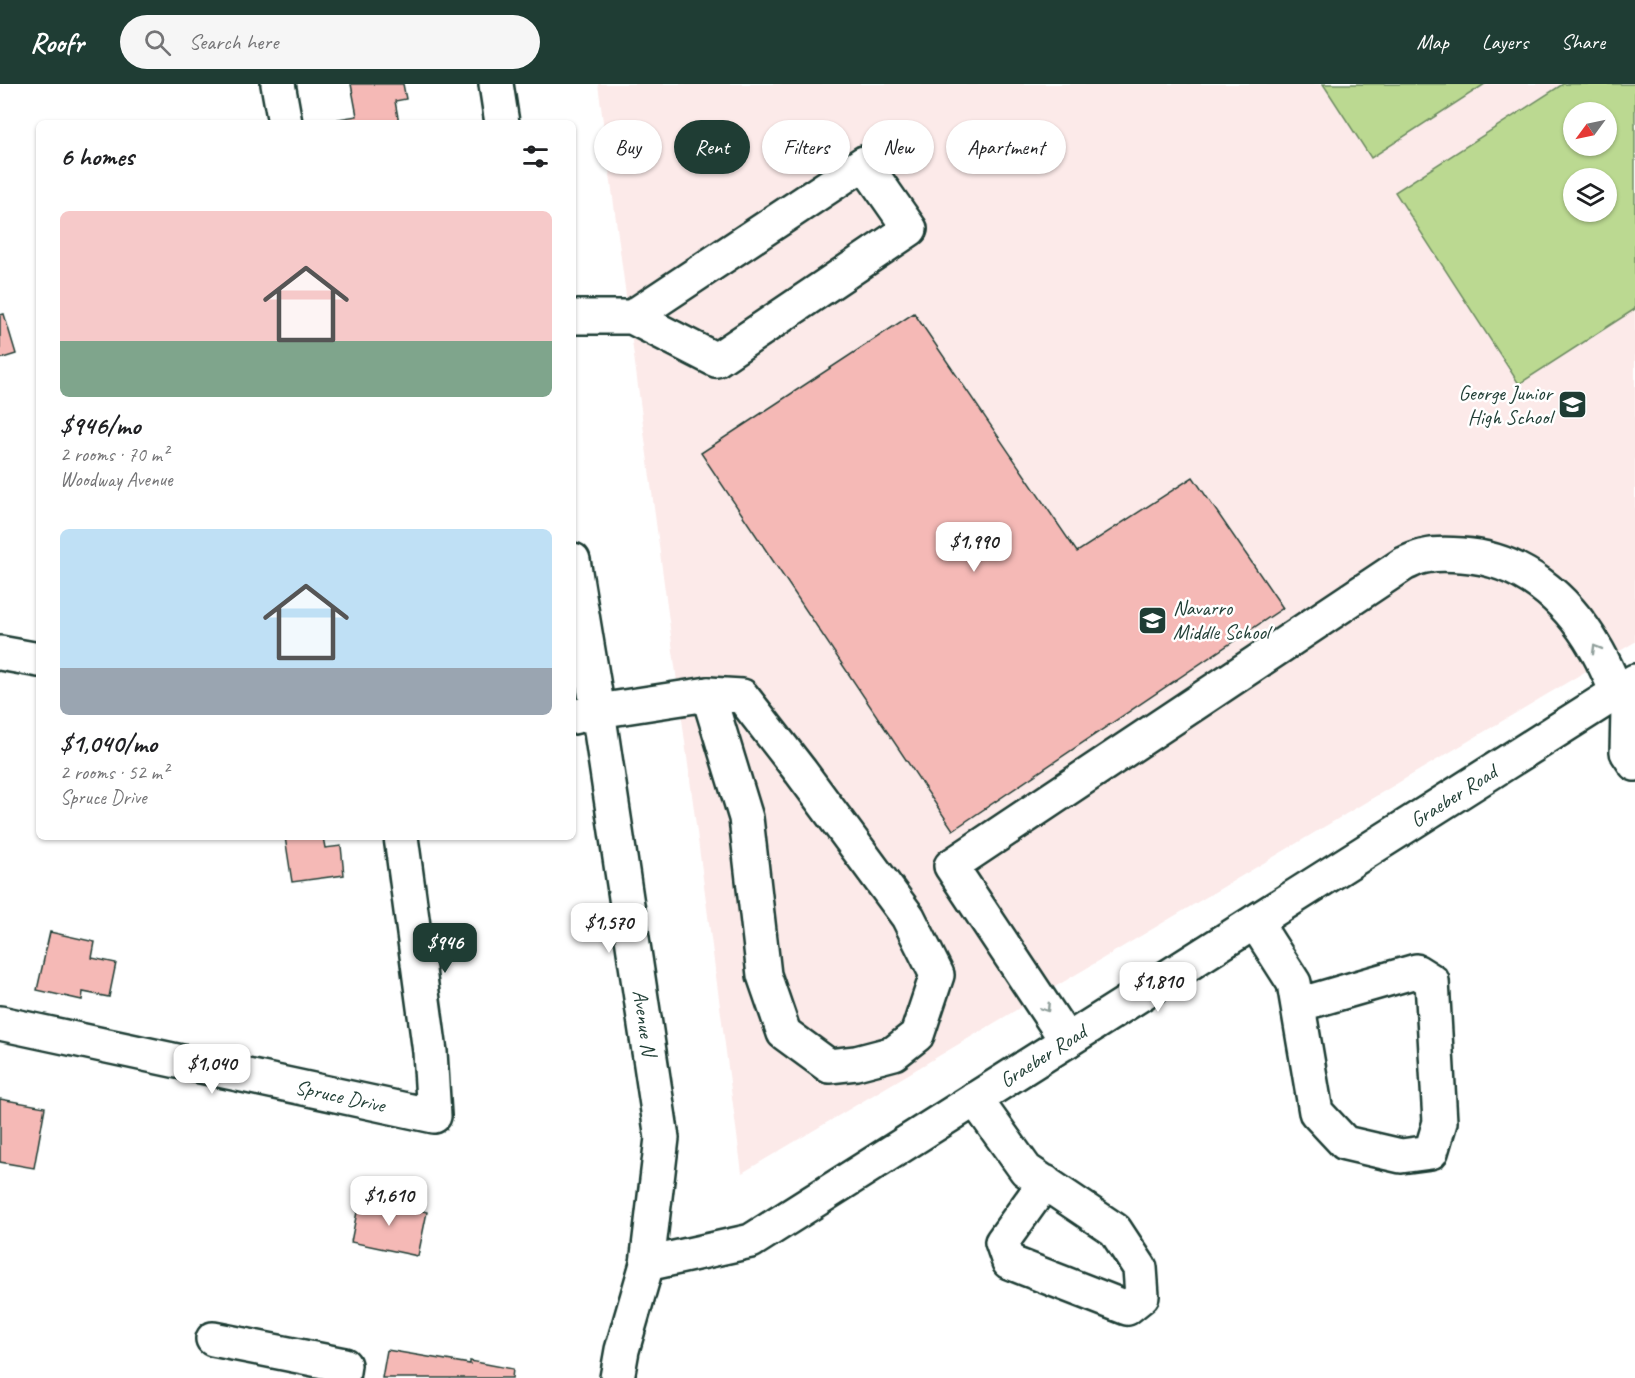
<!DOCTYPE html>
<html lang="en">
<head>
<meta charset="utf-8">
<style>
	body { margin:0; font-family:Caveat,sans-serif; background:#f6f6f6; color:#202124; height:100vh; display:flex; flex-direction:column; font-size:22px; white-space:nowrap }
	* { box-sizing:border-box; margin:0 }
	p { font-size:20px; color:#757577 }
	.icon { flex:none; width:33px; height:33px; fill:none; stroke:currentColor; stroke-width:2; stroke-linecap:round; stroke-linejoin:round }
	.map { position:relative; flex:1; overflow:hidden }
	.drawer { position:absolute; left:36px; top:36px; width:540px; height:720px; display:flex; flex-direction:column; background:#fff; border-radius:9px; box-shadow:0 2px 4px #0004 }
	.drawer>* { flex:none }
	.top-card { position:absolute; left:594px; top:36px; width:570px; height:54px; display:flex; gap:12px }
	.needle { width:39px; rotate:237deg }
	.fabs { position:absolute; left:1563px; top:18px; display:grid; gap:12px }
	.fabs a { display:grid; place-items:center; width:54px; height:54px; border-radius:50%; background:#fff; box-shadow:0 2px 4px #0004; font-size:30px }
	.price { position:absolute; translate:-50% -51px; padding:0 14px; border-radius:12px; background:#fff; color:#222; font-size:20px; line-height:39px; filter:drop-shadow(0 2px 3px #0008) }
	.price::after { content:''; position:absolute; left:50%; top:36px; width:18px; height:14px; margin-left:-9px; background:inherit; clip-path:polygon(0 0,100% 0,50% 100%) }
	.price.active { background:#1f3d34; color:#fff }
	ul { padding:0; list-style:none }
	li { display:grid; align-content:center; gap:12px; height:318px; padding:0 24px }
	li span { display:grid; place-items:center; height:186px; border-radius:9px; color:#555 }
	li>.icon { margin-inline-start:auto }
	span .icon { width:108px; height:108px; fill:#fffc; stroke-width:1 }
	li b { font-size:26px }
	h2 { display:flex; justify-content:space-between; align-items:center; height:72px; padding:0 24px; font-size:26px }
	.chip { padding:0 21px; border-radius:27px; background:#fff; box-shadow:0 2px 4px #0004; font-size:21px; line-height:54px }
	.chip.active { background:#1f3d34; color:#fff }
	header { display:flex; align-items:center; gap:36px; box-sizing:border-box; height:84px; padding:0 30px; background:#1f3d34; color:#fff }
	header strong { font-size:28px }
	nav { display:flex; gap:33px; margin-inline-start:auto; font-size:21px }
	.search { width:420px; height:54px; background:#f6f6f6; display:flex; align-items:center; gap:15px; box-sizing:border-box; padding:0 21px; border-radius:33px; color:#757577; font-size:22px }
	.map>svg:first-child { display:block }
	.built { fill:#fceae9; fill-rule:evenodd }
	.green { fill:#bbd991; stroke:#6d8b62; stroke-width:1.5; fill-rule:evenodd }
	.building { fill:#f5b9b6; stroke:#1f3d34; stroke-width:1.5 }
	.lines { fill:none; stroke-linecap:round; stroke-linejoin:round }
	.minor-casing { stroke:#1f3d34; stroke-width:38 }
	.minor { stroke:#fff; stroke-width:33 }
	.oneway { stroke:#8f9e9a }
	.labels { text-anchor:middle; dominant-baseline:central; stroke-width:5; stroke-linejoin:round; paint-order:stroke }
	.poi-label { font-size:21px; fill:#1f3d34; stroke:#fff; text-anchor:end }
	.street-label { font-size:21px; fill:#1f3d34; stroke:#fff }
</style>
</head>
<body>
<header>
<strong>Roofr</strong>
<div class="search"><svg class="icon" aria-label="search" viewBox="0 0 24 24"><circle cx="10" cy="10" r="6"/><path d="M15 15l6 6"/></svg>Search here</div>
<nav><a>Map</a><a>Layers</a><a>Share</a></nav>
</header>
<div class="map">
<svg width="1635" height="1294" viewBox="0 0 1635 1294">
	<rect width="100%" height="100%" fill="#fff"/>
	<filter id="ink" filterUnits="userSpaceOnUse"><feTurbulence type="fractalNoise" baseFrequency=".0167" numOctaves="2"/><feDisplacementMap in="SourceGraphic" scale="12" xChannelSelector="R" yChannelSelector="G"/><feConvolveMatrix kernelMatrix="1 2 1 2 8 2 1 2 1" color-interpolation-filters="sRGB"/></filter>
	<g filter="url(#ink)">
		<!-- built -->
		<path class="built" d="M598,0H1635V558L742,1089ZM1574,28H1606V62H1574ZM1574,94H1606V128H1574Z"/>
		<!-- green -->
		<path class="green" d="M1323,0H1485L1371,74Z
			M1563,0H1635V225L1519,300L1395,108ZM1574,28H1606V62H1574ZM1574,94H1606V128H1574Z"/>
		<!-- building -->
		<path class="building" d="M351,0H403L406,15L395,17L399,39H339L338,35L357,32Z
			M914,229L1077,468L1193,393L1283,524L953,746L701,369Z
			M4,230L16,270L0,275V231Z
			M285,753H323L325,764L341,762L344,791L292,798Z
			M50,848L95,858L92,874L116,879L109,913L83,908L82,916L37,906Z
			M0,1015L45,1023L34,1084L0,1078Z
			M360,1113L427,1128L418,1172L351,1158Z
			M387,1266L470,1280V1277L513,1285L512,1294H382Z"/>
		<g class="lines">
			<defs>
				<g id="minor">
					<path d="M278,0L285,39"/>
					<path d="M496,0L502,39"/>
					<path d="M573,233H632L716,276L910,145L864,79L632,233"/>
					<path id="s1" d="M573,476L598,627L662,1054L647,1180L622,1266L617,1294"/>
					<path d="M0,569L39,576"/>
					<path d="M708,610L742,612L801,688L908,833L937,891L917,951L894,969L856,979L829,982L784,949L764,891L746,734Z"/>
					<path d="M1628,626L1627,668L1635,680"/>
					<path d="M573,633L598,627L708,610"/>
					<path d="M1255,838L1294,899L1316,1028L1345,1059L1401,1072L1431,1068L1440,1038L1432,897L1416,887L1298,921"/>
					<path id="s2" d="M0,939L434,1032L430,968L401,753"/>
					<path d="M1067,957L951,782L1404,480C1411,477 1418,473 1426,472C1437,469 1450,470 1462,471C1521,475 1566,513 1595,563C1610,587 1616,614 1635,635"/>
					<path d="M975,1015L1026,1086L1115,1146L1140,1184L1142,1212L1127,1224L1009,1178L1002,1158L1045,1098"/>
					<path id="s3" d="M647,1180L751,1157L1635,597"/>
					<path d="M213,1255L344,1281L342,1294"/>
				</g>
			</defs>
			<!-- minor casing -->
			<use href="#minor" class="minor-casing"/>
			<!-- minor -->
			<use href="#minor" class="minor"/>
		</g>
		<!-- one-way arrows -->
		<defs><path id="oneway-chevron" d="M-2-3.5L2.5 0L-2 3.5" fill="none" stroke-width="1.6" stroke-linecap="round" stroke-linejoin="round" transform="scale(1.5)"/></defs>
		<g class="oneway">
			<use href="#oneway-chevron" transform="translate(1596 565) rotate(-120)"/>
			<use href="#oneway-chevron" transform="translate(1046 924) rotate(57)"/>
		</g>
	</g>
	<!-- icons -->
	<defs>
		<symbol id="school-square" viewBox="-11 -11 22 22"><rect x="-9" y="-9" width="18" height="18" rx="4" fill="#1f3d34" stroke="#fff"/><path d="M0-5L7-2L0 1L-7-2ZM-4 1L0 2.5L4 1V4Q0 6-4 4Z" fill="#fff"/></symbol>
	</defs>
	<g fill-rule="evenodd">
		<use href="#school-square" x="1556" y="304" width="33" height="33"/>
		<use href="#school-square" x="1136" y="520" width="33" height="33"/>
	</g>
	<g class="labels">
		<!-- poi labels -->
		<g class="poi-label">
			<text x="1552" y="309">George Junior<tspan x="1552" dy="24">High School</tspan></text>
			<text x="1173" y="524" text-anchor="start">Navarro<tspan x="1173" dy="24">Middle School</tspan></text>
		</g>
		<!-- street labels -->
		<g class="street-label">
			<text stroke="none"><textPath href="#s3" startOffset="938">Graeber Road</textPath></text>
			<text stroke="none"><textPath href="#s1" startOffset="468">Avenue N</textPath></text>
			<text stroke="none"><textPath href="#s3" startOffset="452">Graeber Road</textPath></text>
			<text stroke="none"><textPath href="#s2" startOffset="348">Spruce Drive</textPath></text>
		</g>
	</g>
</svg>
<div class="fabs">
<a><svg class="needle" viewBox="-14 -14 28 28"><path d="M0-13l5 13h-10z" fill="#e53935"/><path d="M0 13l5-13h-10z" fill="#757577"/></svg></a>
<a><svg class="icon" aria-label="layers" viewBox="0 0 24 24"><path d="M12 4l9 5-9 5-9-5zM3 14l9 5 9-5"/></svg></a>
</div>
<b class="price" style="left:974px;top:489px">$1,990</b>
<b class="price" style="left:609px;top:870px">$1,570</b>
<b class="price active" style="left:445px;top:890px">$946</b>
<b class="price" style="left:1158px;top:929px">$1,810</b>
<b class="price" style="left:212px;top:1011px">$1,040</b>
<b class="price" style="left:389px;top:1143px">$1,610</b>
<div class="top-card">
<a class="chip">Buy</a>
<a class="chip active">Rent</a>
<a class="chip">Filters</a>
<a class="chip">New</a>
<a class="chip">Apartment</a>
</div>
<section class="drawer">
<h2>6 homes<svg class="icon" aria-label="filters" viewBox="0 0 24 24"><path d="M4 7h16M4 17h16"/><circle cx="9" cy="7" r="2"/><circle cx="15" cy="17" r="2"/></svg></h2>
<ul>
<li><span style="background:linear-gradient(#f6c9c9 70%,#7fa58c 0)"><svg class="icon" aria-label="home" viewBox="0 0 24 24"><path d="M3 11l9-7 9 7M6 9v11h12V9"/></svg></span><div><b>$946/mo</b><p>2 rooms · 70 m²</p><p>Woodway Avenue</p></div></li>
<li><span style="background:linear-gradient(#bfe0f5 75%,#9aa5b1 0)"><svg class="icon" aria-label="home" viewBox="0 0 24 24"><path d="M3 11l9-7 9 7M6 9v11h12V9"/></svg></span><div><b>$1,040/mo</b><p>2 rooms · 52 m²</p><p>Spruce Drive</p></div></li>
</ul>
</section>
</div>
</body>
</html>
